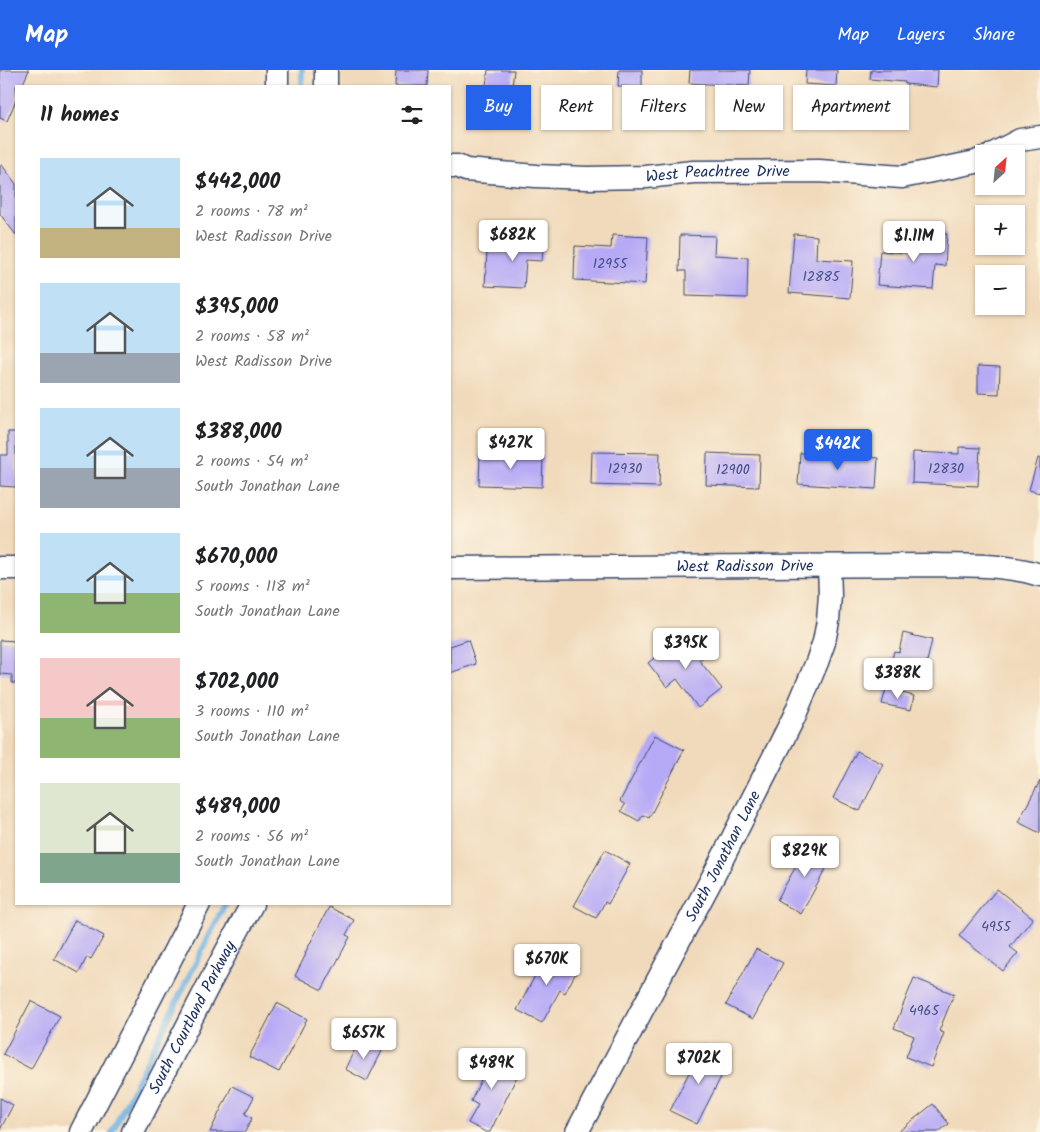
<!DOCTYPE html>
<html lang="en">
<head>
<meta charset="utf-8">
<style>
	body { margin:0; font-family:Kalam,sans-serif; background:#f2f2f2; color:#202124; height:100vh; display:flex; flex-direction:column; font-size:19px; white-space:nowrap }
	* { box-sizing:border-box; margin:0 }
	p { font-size:16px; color:#757577 }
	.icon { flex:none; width:28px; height:28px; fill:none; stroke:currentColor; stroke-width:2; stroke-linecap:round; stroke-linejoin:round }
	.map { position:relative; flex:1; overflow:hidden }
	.sheet { position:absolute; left:15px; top:15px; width:436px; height:820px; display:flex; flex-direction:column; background:#fff; border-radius:0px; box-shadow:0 1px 4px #0004 }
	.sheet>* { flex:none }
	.banner { position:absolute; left:466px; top:15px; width:475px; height:45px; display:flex; gap:10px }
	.needle { width:32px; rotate:27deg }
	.tools { position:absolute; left:975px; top:75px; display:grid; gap:10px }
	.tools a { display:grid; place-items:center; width:50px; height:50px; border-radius:0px; background:#fff; box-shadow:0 1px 4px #0004; font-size:25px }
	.price { position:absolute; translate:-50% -42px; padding:0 11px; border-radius:5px; background:#fff; color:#222; font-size:16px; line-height:32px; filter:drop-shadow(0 1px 2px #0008) }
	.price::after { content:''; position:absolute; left:50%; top:30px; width:15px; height:11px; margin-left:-8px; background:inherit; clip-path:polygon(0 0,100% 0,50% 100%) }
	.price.current { background:#2563eb; color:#fff }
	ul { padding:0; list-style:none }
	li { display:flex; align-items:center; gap:15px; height:125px; padding:0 25px }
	li span { display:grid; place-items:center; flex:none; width:140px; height:100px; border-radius:0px; color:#555 }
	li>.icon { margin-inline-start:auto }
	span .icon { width:60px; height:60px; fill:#fffc; stroke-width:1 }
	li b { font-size:21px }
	h2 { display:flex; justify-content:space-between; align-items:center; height:60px; padding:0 25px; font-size:21px }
	.chip { padding:0 18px; border-radius:0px; background:#fff; box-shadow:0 1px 4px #0004; font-size:18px; line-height:45px }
	.chip.current { background:#2563eb; color:#fff }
	header { display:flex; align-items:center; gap:30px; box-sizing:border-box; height:70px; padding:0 25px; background:#2563eb; color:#fff }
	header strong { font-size:24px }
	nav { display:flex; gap:28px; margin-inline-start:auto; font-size:18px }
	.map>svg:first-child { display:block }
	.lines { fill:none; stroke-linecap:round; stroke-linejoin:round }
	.stream { stroke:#6fb2e4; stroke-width:6 }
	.building { fill:#b6a9f6 }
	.minor-casing { stroke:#3b496c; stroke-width:25 }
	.minor { stroke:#fff; stroke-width:22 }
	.labels { text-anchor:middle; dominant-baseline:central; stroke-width:5; stroke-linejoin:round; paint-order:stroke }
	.number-label { font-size:14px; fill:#424e84 }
	.street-label { font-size:16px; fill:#1b2f5e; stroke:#fcf5e5 }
</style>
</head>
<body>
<header>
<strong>Map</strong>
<nav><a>Map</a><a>Layers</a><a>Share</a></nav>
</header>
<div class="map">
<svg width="1040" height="1062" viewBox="0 0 1040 1062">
	<rect width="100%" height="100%" fill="#fcf5e5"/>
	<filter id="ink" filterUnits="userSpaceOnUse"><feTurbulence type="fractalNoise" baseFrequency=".02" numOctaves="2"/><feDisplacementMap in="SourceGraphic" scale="10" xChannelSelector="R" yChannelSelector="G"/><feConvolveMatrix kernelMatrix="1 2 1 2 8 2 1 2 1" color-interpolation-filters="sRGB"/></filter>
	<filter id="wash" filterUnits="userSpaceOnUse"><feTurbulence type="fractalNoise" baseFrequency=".0096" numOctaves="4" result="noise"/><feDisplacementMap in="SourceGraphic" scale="20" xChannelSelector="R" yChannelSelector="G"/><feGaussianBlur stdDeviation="1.12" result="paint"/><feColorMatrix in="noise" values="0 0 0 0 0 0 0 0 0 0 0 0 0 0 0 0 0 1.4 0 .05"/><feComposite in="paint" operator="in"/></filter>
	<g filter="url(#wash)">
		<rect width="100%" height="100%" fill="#f1dabb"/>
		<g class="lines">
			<!-- stream -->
			<path class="stream" d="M302,0V16
				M112,1062L225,834"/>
		</g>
		<g id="blocks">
			<!-- building -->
			<path class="building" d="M0,0H29L22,16H16V30L7,51L0,48Z
				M396,0H428L427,16H395Z
				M488,0H514L512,18L486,15Z
				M619,0H642V17L618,16Z
				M690,0H750L749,16L689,13Z
				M806,0H837L836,16L805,14Z
				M871,0H938L937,17L905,14V12L870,9Z
				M2,95L16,114V165L0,144V96Z
				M912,162L947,164L945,196L935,195L933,219L877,215L880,181L911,183Z
				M511,164L544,167L542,191L526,190L524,218L485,216L487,182L510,184Z
				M794,164L817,166L816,189L853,191L850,228L789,223Z
				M612,165L648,167L645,214L574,210L575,176L611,178Z
				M680,165L715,166L714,185L748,187L747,228L686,226V201H679Z
				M978,296L1000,297L999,324L978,323Z
				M8,362H16V417L0,416V385H8Z
				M959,377L980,378L978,416L912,413L913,382L959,384Z
				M592,382L660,383L659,417L591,415Z
				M707,383L760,385L759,417L706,415Z
				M800,383L878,388L876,419L798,414Z
				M480,384L543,386L542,417L479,415Z
				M1038,388H1040V423L1029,420Z
				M687,562L705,586L699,590L722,619L698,638L677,609L667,617L648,593Z
				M903,563L932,570L922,613L911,610L909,615L887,610L894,581L899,582Z
				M0,570L16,571V613H12V605L0,604Z
				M468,570L476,594L450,603V576Z
				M886,619L914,626L911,640L882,634Z
				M655,665L684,680L649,748L643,745L639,751L621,741L625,735L620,731Z
				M857,681L883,694L860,741L833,728Z
				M1040,711V763L1018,752Z
				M809,773L833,786L801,844L777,830Z
				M605,780L630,794L608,834L605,832L596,848L574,836Z
				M997,819L1033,848L1010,877L1018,883L1003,901L959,866Z
				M329,837L354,850L346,865L350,867L322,920L295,906L306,884L305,883Z
				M75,850L104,866L91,889L87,887L79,903L54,889Z
				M756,879L783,893L753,949L726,935Z
				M548,881L579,897L565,923L560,920L542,953L517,940Z
				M914,908L954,924L939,961L944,963L931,997L906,987L914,966L894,958Z
				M31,931L60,946L31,999L3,984Z
				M277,933L307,949L279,1002L249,987Z
				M360,969L382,981L367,1011L345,999Z
				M703,974L723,984L715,1001L722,1005L697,1054L670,1041Z
				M495,983L522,996L490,1062H486L468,1053L478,1035L471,1031L481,1010L472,1006L479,990L489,995Z
				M232,1016L254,1027L245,1044L252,1048L245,1062H210Z
				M0,1028L13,1035L0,1060Z
				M933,1034L949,1054L938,1062H898Z"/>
		</g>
	</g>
	<g filter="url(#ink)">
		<use href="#blocks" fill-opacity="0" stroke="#3b496c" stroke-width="1"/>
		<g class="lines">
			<defs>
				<g id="minor">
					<path d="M277,0V16"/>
					<path d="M326,0V16"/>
					<path d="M993,84L1020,70L1040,67"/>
					<path id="s1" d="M450,96H457L466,100L536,106L587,108L646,107L693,102L819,101L902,107L976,92L984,88"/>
					<path d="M0,498H16"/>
					<path id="s2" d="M450,498L935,495C969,496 1007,494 1040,505"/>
					<path d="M81,1062L199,834"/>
					<path id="s3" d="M133,1062L209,914L252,834"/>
					<path id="s4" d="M577,1062L716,801L794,647L817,592L824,572L828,551L830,525L829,496"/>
				</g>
			</defs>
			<!-- minor casing -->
			<use href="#minor" class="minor-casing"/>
			<!-- minor -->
			<use href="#minor" class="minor"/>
		</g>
	</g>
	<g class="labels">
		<!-- number labels -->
		<g class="number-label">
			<text x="610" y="194">12955</text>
			<text x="821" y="207">12885</text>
			<text x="625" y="399">12930</text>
			<text x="946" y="399">12830</text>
			<text x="733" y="400">12900</text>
			<text x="996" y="857">4955</text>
			<text x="924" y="941">4965</text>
		</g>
		<!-- street labels -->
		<g class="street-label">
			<text stroke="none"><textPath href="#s1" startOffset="269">West Peachtree Drive</textPath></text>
			<text stroke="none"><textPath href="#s2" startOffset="295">West Radisson Drive</textPath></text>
			<text stroke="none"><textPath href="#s4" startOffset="312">South Jonathan Lane</textPath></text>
			<text stroke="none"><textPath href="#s3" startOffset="129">South Courtland Parkway</textPath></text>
		</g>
	</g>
</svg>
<div class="tools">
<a><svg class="needle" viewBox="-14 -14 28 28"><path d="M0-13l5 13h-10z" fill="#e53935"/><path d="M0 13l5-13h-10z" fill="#757577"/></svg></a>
<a>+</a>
<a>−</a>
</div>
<b class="price" style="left:513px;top:192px">$682K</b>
<b class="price" style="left:914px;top:193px">$1.11M</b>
<b class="price" style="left:511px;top:400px">$427K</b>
<b class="price current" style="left:838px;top:401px">$442K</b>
<b class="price" style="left:686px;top:600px">$395K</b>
<b class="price" style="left:898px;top:630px">$388K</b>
<b class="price" style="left:805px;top:808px">$829K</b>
<b class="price" style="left:547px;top:916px">$670K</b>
<b class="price" style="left:364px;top:990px">$657K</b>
<b class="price" style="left:699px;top:1015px">$702K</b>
<b class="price" style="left:492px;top:1020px">$489K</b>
<div class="banner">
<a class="chip current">Buy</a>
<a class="chip">Rent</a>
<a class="chip">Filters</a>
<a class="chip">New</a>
<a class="chip">Apartment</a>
</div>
<section class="sheet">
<h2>11 homes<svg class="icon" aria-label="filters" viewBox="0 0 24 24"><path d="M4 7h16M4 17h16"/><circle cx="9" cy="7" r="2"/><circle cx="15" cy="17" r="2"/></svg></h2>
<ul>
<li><span style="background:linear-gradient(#bfe0f5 70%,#c2b280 0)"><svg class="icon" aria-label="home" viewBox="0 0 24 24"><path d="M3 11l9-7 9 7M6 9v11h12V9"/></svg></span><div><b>$442,000</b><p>2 rooms · 78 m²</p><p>West Radisson Drive</p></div></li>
<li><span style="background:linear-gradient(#bfe0f5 70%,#9aa5b1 0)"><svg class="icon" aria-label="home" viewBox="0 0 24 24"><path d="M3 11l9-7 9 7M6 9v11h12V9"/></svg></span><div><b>$395,000</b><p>2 rooms · 58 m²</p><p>West Radisson Drive</p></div></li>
<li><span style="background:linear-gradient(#bfe0f5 60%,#9aa5b1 0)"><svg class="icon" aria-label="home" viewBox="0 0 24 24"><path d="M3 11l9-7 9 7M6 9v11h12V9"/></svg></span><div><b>$388,000</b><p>2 rooms · 54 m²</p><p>South Jonathan Lane</p></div></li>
<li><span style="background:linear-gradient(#bfe0f5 60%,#8fb573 0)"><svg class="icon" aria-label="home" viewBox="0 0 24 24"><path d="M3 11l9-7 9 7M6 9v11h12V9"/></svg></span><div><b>$670,000</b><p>5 rooms · 118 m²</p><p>South Jonathan Lane</p></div></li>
<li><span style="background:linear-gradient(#f6c9c9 60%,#8fb573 0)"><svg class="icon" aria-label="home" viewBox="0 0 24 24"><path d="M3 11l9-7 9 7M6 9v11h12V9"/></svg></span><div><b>$702,000</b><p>3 rooms · 110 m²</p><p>South Jonathan Lane</p></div></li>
<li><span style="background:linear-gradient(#dfe7d0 70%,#7fa58c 0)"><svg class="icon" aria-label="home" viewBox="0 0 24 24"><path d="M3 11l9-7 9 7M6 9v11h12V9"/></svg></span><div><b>$489,000</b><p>2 rooms · 56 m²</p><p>South Jonathan Lane</p></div></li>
</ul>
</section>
</div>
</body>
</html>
